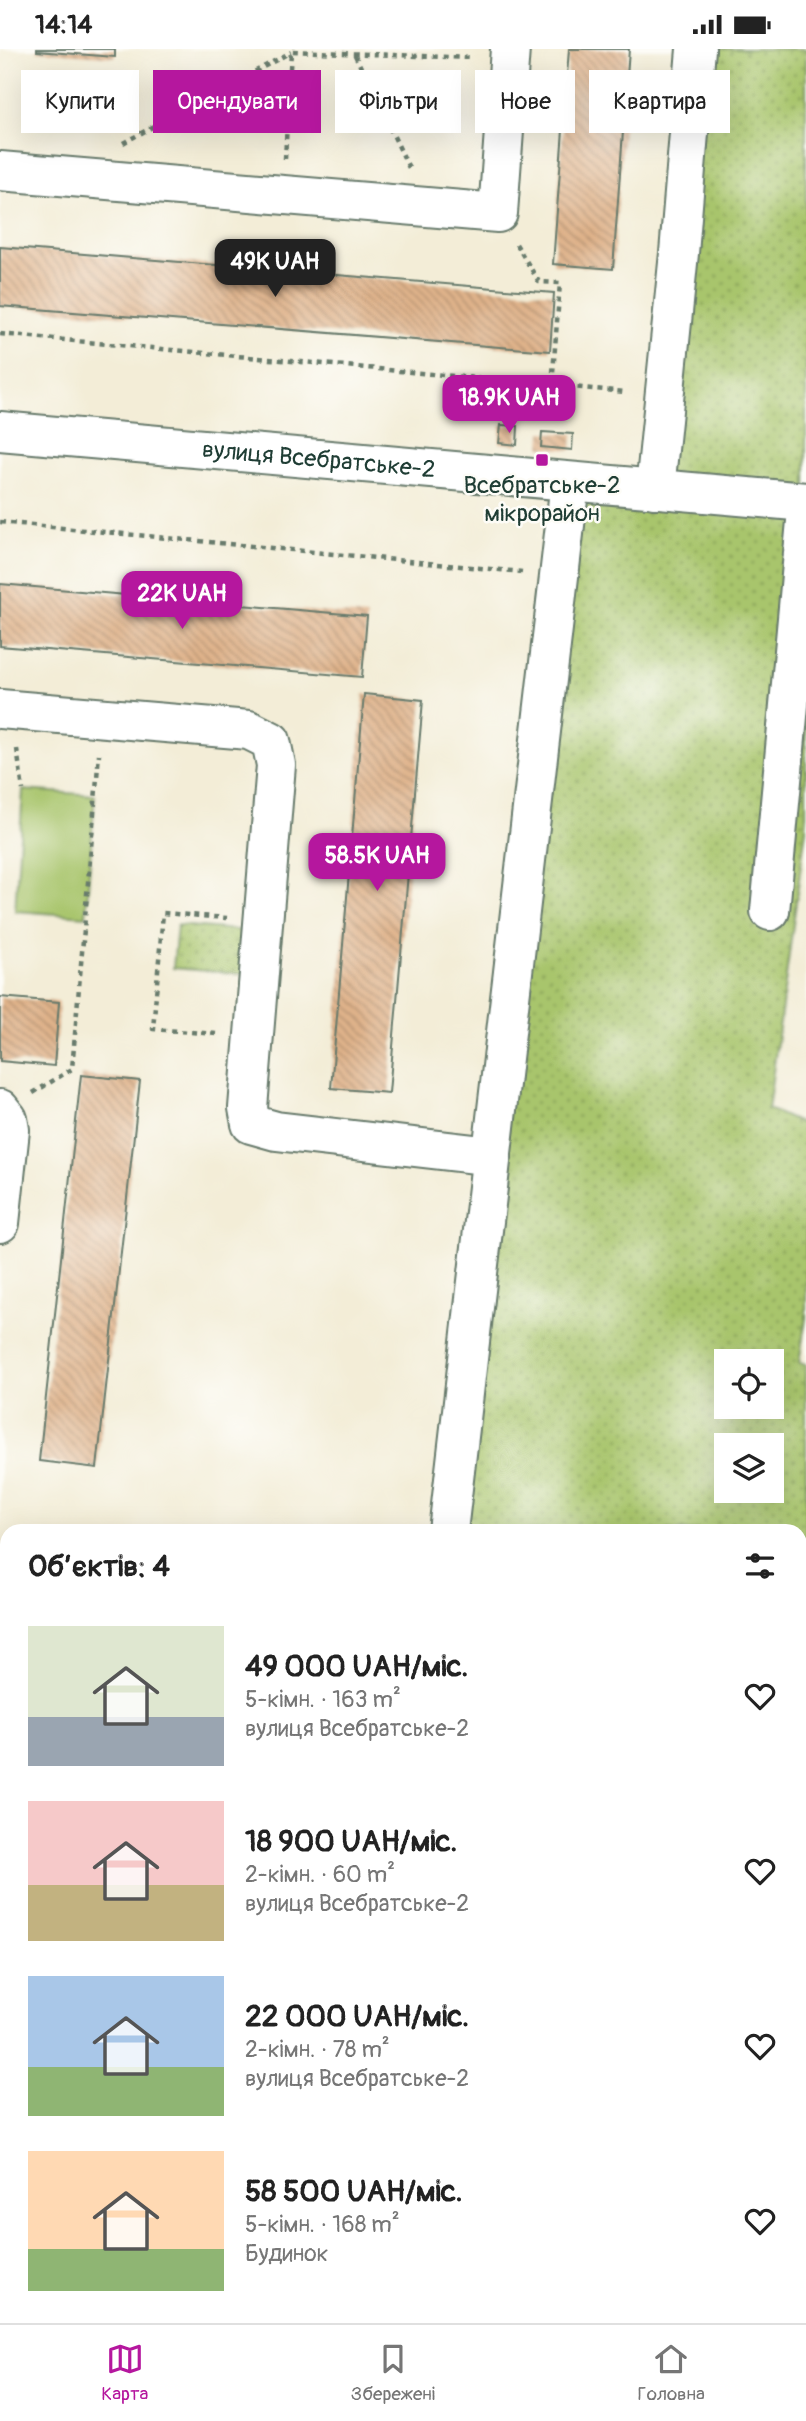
<!DOCTYPE html>
<html lang="uk">
<head>
<meta charset="utf-8">
<style>
	body { margin:0; font-family:Pangolin,sans-serif; background:#f6f6f6; color:#222; height:100vh; display:flex; flex-direction:column; font-size:26px; white-space:nowrap }
	* { box-sizing:border-box; margin:0 }
	p { font-size:23px; color:#767676 }
	.icon { flex:none; width:38px; height:38px; fill:none; stroke:currentColor; stroke-width:2; stroke-linecap:round; stroke-linejoin:round }
	.map { position:relative; flex:1; overflow:hidden }
	.drawer { position:absolute; left:0px; top:1475px; width:807px; height:800px; display:flex; flex-direction:column; background:#fff; border-radius:21px 21px 0 0; box-shadow:0 7px 28px #0002 }
	.drawer>* { flex:none }
	.banner { position:absolute; left:21px; top:21px; width:765px; height:63px; display:flex; gap:14px }
	.fabs { position:absolute; left:714px; top:1300px; display:grid; gap:14px }
	.fabs a { display:grid; place-items:center; width:70px; height:70px; border-radius:0px; background:#fff; box-shadow:0 7px 28px #0002; font-size:35px }
	.price { position:absolute; translate:-50% -60px; padding:0 16px; border-radius:14px; background:#b5179e; color:#fff; font-size:23px; line-height:46px; filter:drop-shadow(0 2px 4px #0008) }
	.price::after { content:''; position:absolute; left:50%; top:42px; width:21px; height:16px; margin-left:-10px; background:inherit; clip-path:polygon(0 0,100% 0,50% 100%) }
	.price.current { background:#222; color:#fff }
	ul { padding:0; list-style:none }
	li { display:flex; align-items:center; gap:21px; height:175px; padding:0 28px }
	li span { display:grid; place-items:center; flex:none; width:196px; height:140px; border-radius:0px; color:#555 }
	li>.icon { margin-inline-start:auto }
	span .icon { width:84px; height:84px; fill:#fffc; stroke-width:1 }
	li b { font-size:30px }
	h2 { display:flex; justify-content:space-between; align-items:center; height:84px; padding:0 28px; font-size:30px }
	.tag { padding:0 24px; border-radius:0px; background:#fff; box-shadow:0 7px 28px #0002; font-size:24px; line-height:63px }
	.tag.current { background:#b5179e; color:#fff }
	.status { display:flex; justify-content:space-between; align-items:center; height:49px; padding:0 35px; background:#fff; direction:ltr }
	.status svg { height:19px; fill:currentColor }
	.menu { display:flex; justify-content:space-around; align-items:center; height:98px; border-top:2px solid #e0e0e0; background:#fff; font-size:19px; color:#767676 }
	.menu a { display:grid; justify-items:center; gap:4px }
	.menu .current { color:#b5179e }
	.map>svg:first-child { display:block }
	.green { fill:url(#green-dots); stroke:#648150; stroke-width:2; fill-rule:evenodd }
	.forest { fill:url(#forest-crowns); stroke:#52744a; stroke-width:2 }
	.pitch { fill:#a8c56c; stroke:#648150; stroke-width:2 }
	.building { fill:url(#building-back-hatch) }
	.lines { fill:none; stroke-linecap:round; stroke-linejoin:round }
	.minor-casing { stroke:#697b6d; stroke-width:42 }
	.path { stroke:#697b6d; stroke-width:4.5; stroke-dasharray:5 5; stroke-linecap:butt }
	.minor { stroke:#fff; stroke-width:38 }
	.poi-dot { fill:#b5179e; stroke:#fdfcf7; stroke-width:2.5 }
	.labels { text-anchor:middle; dominant-baseline:central; stroke-width:5; stroke-linejoin:round; paint-order:stroke }
	.street-label { font-size:24px; fill:#1f3d34; stroke:#fdfcf7 }
	.poi-label { font-size:24px; fill:#1f3d34; stroke:#fdfcf7 }
</style>
</head>
<body>
<div class="status"><b>14:14</b><svg viewBox="0 0 49 12"><path d="M0 12V9h3v3zM5 12V6h3v6zM10 12V3h3v9zM15 12V0h3v12zM26 1h20v11H26zM47 4h2v5h-2z"/></svg></div>
<div class="map">
<svg width="806" height="2274" viewBox="0 0 806 2274">
	<defs>
		<pattern id="green-dots" width="8" height="8" patternUnits="userSpaceOnUse" patternTransform="scale(1.75)"><rect width="8" height="8" fill="#a8c56c"/><path d="M2 2h.1M6 6h.1" fill="none" stroke="#88a15a" stroke-width="1.8" stroke-linecap="round"/></pattern>
		<pattern id="forest-crowns" width="20" height="18" patternUnits="userSpaceOnUse" patternTransform="scale(1.75)"><rect width="20" height="18" fill="#86aa60"/><path d="M2 6a3 3 0 1 1 6 0M12 15a3 3 0 1 1 6 0" fill="none" stroke="#6d8c50"/></pattern>
		<pattern id="building-back-hatch" width="6" height="6" patternUnits="userSpaceOnUse" patternTransform="scale(1.75)"><rect width="6" height="6" fill="#dfb28a"/><path d="M-1 5l2 2M0 0l6 6M5-1l2 2" fill="none" stroke="#b49272"/></pattern>
	</defs>
	<rect width="100%" height="100%" fill="#fdfcf7"/>
	<filter id="ink" filterUnits="userSpaceOnUse"><feTurbulence type="fractalNoise" baseFrequency=".0143" numOctaves="2"/><feDisplacementMap in="SourceGraphic" scale="14" xChannelSelector="R" yChannelSelector="G"/><feConvolveMatrix kernelMatrix="1 2 1 2 8 2 1 2 1" color-interpolation-filters="sRGB"/></filter>
	<filter id="wash" filterUnits="userSpaceOnUse"><feTurbulence type="fractalNoise" baseFrequency=".00686" numOctaves="4" result="noise"/><feDisplacementMap in="SourceGraphic" scale="28" xChannelSelector="R" yChannelSelector="G"/><feGaussianBlur stdDeviation="1.57" result="paint"/><feColorMatrix in="noise" values="0 0 0 0 0 0 0 0 0 0 0 0 0 0 0 0 0 1.4 0 .05"/><feComposite in="paint" operator="in"/></filter>
	<g filter="url(#wash)">
		<rect width="100%" height="100%" fill="#f3edd7"/>
		<!-- green -->
		<path class="green" d="M696,0H806V780L768,1060L806,1077V1269L799,1314L806,1316V1683H800V1482H448L570,433L655,440ZM726,1312H772V1358H726ZM726,1396H772V1442H726Z
			M177,876L247,882L243,925L173,919Z"/>
		<!-- forest -->
		<path class="forest" d="M0,1941L7,1942V2268H800V2073L806,2075V2274H0Z"/>
		<!-- pitch -->
		<path class="pitch" d="M23,741L95,746L86,867L15,862Z"/>
		<g id="blocks">
			<!-- building -->
			<path class="building" d="M37,0H115V8L37,2Z
				M569,0H629L613,220L553,215Z
				M0,198L554,244L550,302L0,257Z
				M501,376L518,377L517,396L499,394Z
				M542,383L573,385L572,401L541,398Z
				M0,535L367,567L362,628L0,597Z
				M364,645L423,651L389,1044L331,1039Z
				M0,948L59,953L54,1017L0,1012Z
				M81,1026L140,1032L97,1419L39,1412Z
				M0,1579L7,1580V1663L5,1679L0,1678Z
				M800,1800L806,1801V1902L800,1901Z"/>
		</g>
	</g>
	<g filter="url(#ink)">
		<use href="#blocks" fill-opacity="0" stroke="#697b6d" stroke-width="2"/>
		<g class="lines">
			<defs>
				<g id="minor">
					<path d="M0,122L498,164L510,0"/>
					<path id="s1" d="M0,382L806,453"/>
					<path d="M655,440L679,204L696,0"/>
					<path d="M0,660L249,681L271,692L276,716L248,1059L251,1075L276,1082L492,1107"/>
					<path d="M770,862L806,472"/>
					<path d="M0,1060L8,1070L10,1081L0,1174"/>
					<path d="M448,1482L570,433"/>
					<path d="M800,1738L806,1740"/>
					<path d="M800,1959L806,1960"/>
				</g>
			</defs>
			<!-- minor casing -->
			<use href="#minor" class="minor-casing"/>
			<!-- path -->
			<path class="path" d="M355,6L409,119
				M123,94L291,3
				M285,110L291,2L472,9
				M516,195L539,233L560,234L552,337
				M0,285L626,343
				M0,473L522,523
				M17,700L23,741
				M216,985L153,980L163,864L227,869
				M33,1044L72,1020L99,705"/>
			<!-- minor -->
			<use href="#minor" class="minor"/>
		</g>
	</g>
	<!-- markers -->
	<rect class="poi-dot" x="535" y="404" width="14" height="14" rx="3.5"/>
	<g class="labels">
		<!-- street labels -->
		<g class="street-label">
			<text stroke="none"><textPath href="#s1" startOffset="320">вулиця Всебратське-2</textPath></text>
		</g>
		<!-- poi labels -->
		<g class="poi-label">
			<text x="542" y="436">Всебратське-2<tspan x="542" dy="28">мікрорайон</tspan></text>
		</g>
	</g>
</svg>
<div class="fabs">
<a><svg class="icon" aria-label="locate" viewBox="0 0 24 24"><circle cx="12" cy="12" r="6"/><path d="M12 2v4M12 18v4M2 12h4M18 12h4"/></svg></a>
<a><svg class="icon" aria-label="layers" viewBox="0 0 24 24"><path d="M12 4l9 5-9 5-9-5zM3 14l9 5 9-5"/></svg></a>
</div>
<b class="price current" style="left:275px;top:250px">49K UAH</b>
<b class="price" style="left:509px;top:386px">18.9K UAH</b>
<b class="price" style="left:182px;top:582px">22K UAH</b>
<b class="price" style="left:377px;top:844px">58.5K UAH</b>
<div class="banner">
<a class="tag">Купити</a>
<a class="tag current">Орендувати</a>
<a class="tag">Фільтри</a>
<a class="tag">Нове</a>
<a class="tag">Квартира</a>
</div>
<section class="drawer">
<h2>Об’єктів: 4<svg class="icon" aria-label="filters" viewBox="0 0 24 24"><path d="M4 7h16M4 17h16"/><circle cx="9" cy="7" r="2"/><circle cx="15" cy="17" r="2"/></svg></h2>
<ul>
<li><span style="background:linear-gradient(#dfe7d0 65%,#9aa5b1 0)"><svg class="icon" aria-label="home" viewBox="0 0 24 24"><path d="M3 11l9-7 9 7M6 9v11h12V9"/></svg></span><div><b>49 000 UAH/міс.</b><p>5-кімн. · 163 m²</p><p>вулиця Всебратське-2</p></div><svg class="icon" aria-label="heart" viewBox="0 0 24 24"><path d="M12 20l-8-8c-3-5 5-10 8-4 3-6 11-1 8 4z"/></svg></li>
<li><span style="background:linear-gradient(#f6c9c9 60%,#c2b280 0)"><svg class="icon" aria-label="home" viewBox="0 0 24 24"><path d="M3 11l9-7 9 7M6 9v11h12V9"/></svg></span><div><b>18 900 UAH/міс.</b><p>2-кімн. · 60 m²</p><p>вулиця Всебратське-2</p></div><svg class="icon" aria-label="heart" viewBox="0 0 24 24"><path d="M12 20l-8-8c-3-5 5-10 8-4 3-6 11-1 8 4z"/></svg></li>
<li><span style="background:linear-gradient(#a9c7e8 65%,#8fb573 0)"><svg class="icon" aria-label="home" viewBox="0 0 24 24"><path d="M3 11l9-7 9 7M6 9v11h12V9"/></svg></span><div><b>22 000 UAH/міс.</b><p>2-кімн. · 78 m²</p><p>вулиця Всебратське-2</p></div><svg class="icon" aria-label="heart" viewBox="0 0 24 24"><path d="M12 20l-8-8c-3-5 5-10 8-4 3-6 11-1 8 4z"/></svg></li>
<li><span style="background:linear-gradient(#ffd9b3 70%,#8fb573 0)"><svg class="icon" aria-label="home" viewBox="0 0 24 24"><path d="M3 11l9-7 9 7M6 9v11h12V9"/></svg></span><div><b>58 500 UAH/міс.</b><p>5-кімн. · 168 m²</p><p>Будинок</p></div><svg class="icon" aria-label="heart" viewBox="0 0 24 24"><path d="M12 20l-8-8c-3-5 5-10 8-4 3-6 11-1 8 4z"/></svg></li>
</ul>
</section>
</div>
<nav class="menu">
<a class="current"><svg class="icon" aria-label="map" viewBox="0 0 24 24"><path d="M3 6l6-2 6 2 6-2v14l-6 2-6-2-6 2zM9 4v14M15 6v14"/></svg>Карта</a>
<a><svg class="icon" aria-label="saved" viewBox="0 0 24 24"><path d="M7 4h10v16l-5-4-5 4z"/></svg>Збережені</a>
<a><svg class="icon" aria-label="home" viewBox="0 0 24 24"><path d="M3 11l9-7 9 7M6 9v11h12V9"/></svg>Головна</a>
</nav>
</body>
</html>
